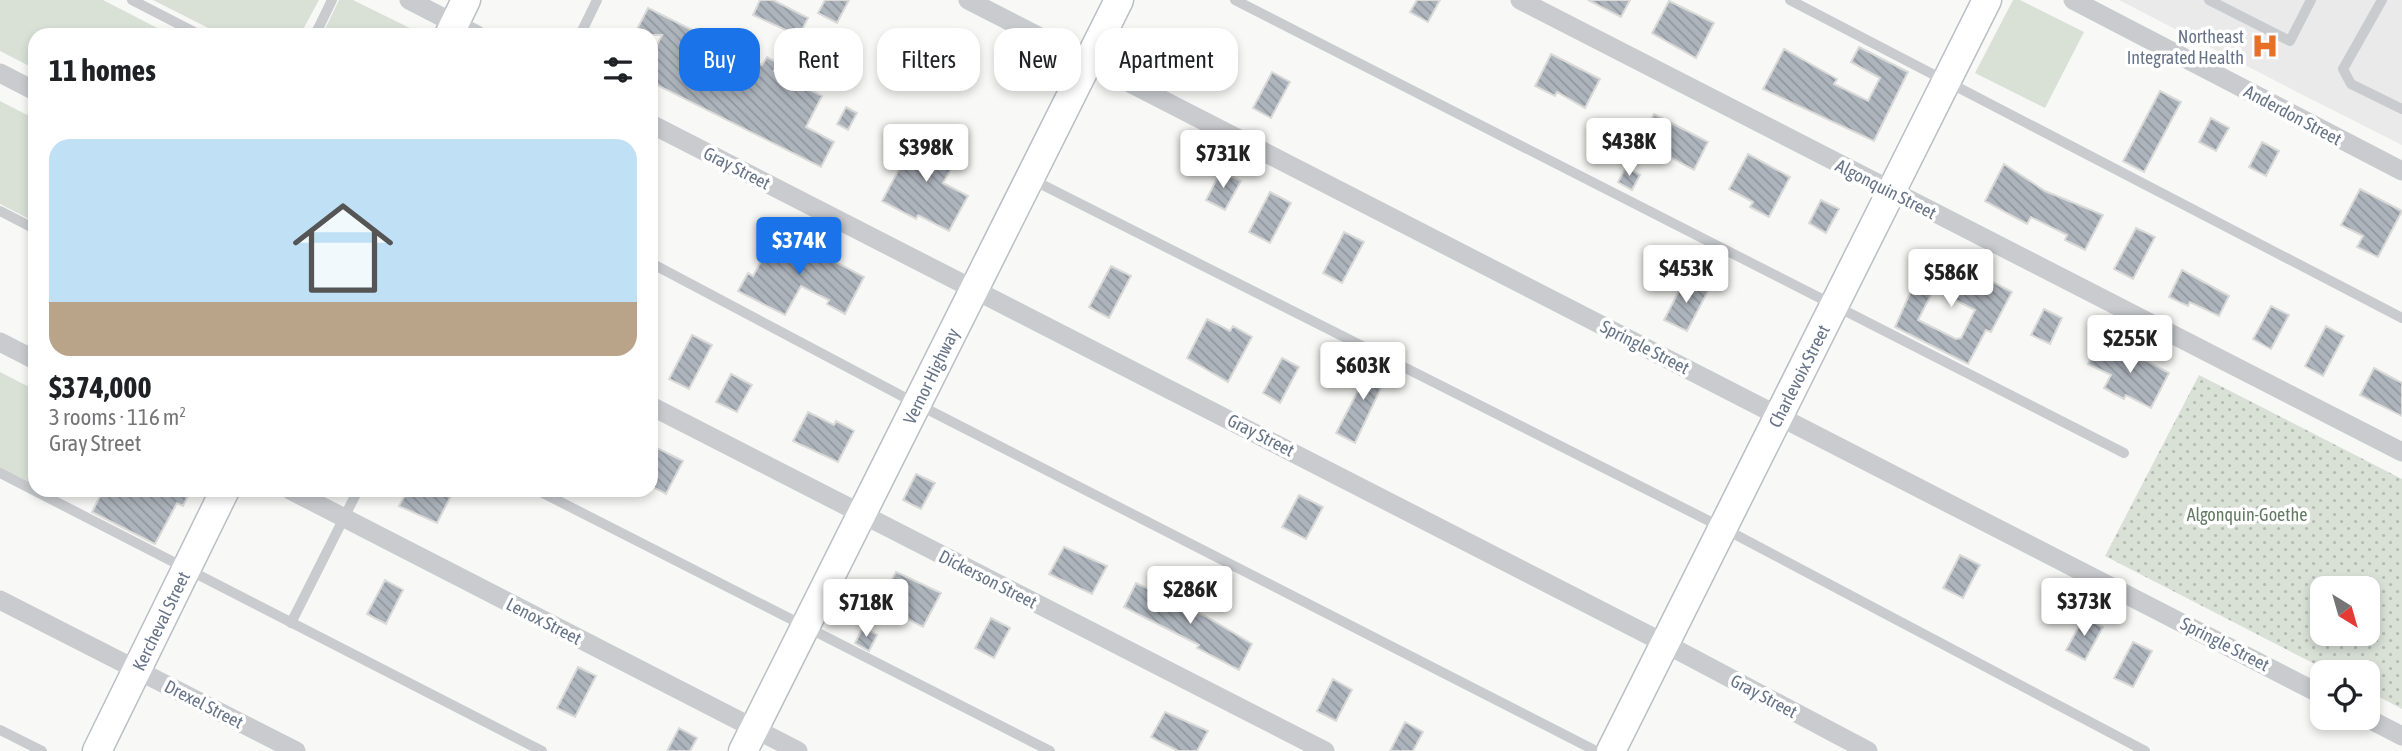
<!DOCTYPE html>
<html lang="en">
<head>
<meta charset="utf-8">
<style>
	body { margin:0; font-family:"Asap Condensed",sans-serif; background:#f2f2f2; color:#202124; height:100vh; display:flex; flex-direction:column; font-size:26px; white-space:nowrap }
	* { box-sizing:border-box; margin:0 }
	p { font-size:23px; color:#757577 }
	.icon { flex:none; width:38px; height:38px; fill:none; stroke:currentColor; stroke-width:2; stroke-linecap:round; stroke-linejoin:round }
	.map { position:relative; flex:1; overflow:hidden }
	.drawer { position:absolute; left:28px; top:28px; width:630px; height:469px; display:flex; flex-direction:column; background:#fff; border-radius:21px; box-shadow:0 4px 10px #0003 }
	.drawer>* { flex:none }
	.top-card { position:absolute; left:679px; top:28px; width:665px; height:63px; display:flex; gap:14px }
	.needle { width:46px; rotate:143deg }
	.tools { position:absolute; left:2310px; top:576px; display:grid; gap:14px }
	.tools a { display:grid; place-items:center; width:70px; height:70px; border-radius:14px; background:#fff; box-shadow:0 4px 10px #0003; font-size:35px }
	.price { position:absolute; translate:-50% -60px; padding:0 16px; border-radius:7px; background:#fff; color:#222; font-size:23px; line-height:46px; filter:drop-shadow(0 2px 4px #0008) }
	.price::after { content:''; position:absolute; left:50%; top:42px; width:21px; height:16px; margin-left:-10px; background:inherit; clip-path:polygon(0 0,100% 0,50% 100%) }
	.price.current { background:#1a73e8; color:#fff }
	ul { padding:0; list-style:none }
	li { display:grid; align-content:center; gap:14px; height:371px; padding:0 21px }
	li+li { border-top:2px solid #e0e0e0 }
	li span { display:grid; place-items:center; height:217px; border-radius:21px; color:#555 }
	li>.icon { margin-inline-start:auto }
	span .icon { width:126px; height:126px; fill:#fffc; stroke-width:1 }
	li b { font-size:30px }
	h2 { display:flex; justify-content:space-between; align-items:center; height:84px; padding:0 21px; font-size:30px }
	.tag { padding:0 24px; border-radius:21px; background:#fff; box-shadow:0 4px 10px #0003; font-size:24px; line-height:63px }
	.tag.current { background:#1a73e8; color:#fff }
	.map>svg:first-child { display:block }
	.built { fill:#e9eae9 }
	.green { fill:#d9e1d7 }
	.park { fill:url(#park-dots); fill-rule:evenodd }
	.building { fill:url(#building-back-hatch); stroke:#dadad8; stroke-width:2; fill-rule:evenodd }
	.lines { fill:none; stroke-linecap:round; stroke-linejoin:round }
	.secondary-casing { stroke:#bbbec4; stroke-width:31 }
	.lane { stroke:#c9cbcf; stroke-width:10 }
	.street { stroke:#c9cbcf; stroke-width:19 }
	.secondary { stroke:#fff; stroke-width:28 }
	.labels { text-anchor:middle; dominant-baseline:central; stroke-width:7; stroke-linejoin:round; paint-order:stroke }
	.poi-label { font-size:18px; fill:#677488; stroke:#fff; text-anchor:end }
	.street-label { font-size:18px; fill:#677488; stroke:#fff }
	.park-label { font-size:18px; fill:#637a62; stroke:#fff }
</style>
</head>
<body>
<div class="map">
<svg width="2402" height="751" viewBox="0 0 2402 751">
	<defs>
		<pattern id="park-dots" width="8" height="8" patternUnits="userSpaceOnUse" patternTransform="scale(1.75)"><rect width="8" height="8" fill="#d9e1d7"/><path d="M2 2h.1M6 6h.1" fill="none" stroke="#b4bbb4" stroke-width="1.8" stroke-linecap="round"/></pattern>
		<pattern id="building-back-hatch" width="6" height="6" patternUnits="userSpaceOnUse" patternTransform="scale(1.75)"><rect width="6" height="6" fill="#aeb4bc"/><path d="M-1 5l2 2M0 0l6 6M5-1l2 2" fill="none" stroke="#91979f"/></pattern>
	</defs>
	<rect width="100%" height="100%" fill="#f8f9f6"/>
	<!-- built -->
	<path class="built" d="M2119,0H2402V145L2297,92Z"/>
	<!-- green -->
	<path class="green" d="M0,0H103L171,35H35V69L0,51Z
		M153,0H319L300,35H222Z
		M339,0H353L420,33L322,35Z
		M2013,0H2020L2084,32L2045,108L1975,73Z
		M0,101L35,119V222L0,204Z
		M0,372L35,390V488L0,470Z"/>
	<!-- park -->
	<path class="park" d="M2199,375L2402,479V709L2368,691V672H2330L2105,556ZM2322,588H2368V634H2322Z"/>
	<!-- building -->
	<path class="building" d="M760,0H773L808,18L799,36L753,15Z
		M825,0H849L837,23L818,13Z
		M1417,0H1440L1428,22L1410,12Z
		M1588,0H1630L1621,17Z
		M1669,1L1714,23L1696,58L1652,33Z
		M648,8L762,65L767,57L778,63L774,71L822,96L806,127L834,142L821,167L651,82V56L662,35H634Z
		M1859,47L1908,72L1874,141L1763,89L1784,49L1837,79L1834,84L1868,101L1880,78L1851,62Z
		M1551,54L1600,79L1585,108L1557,92L1555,96L1535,86Z
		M1272,72L1290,82L1271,118L1253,108Z
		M2160,91L2181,102L2144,172L2123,161Z
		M846,107L857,113L848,130L837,124Z
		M1654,114L1708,142L1694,170L1640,141Z
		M2211,118L2229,128L2216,151L2199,142Z
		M910,132L958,157L943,183L968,196L949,231L918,215L916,219L882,201L907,154L900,150Z
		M2262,142L2279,151L2266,176L2249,167Z
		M1748,154L1790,177L1769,217L1750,207L1753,202L1729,189Z
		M2004,164L2045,191L2103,215L2085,250L2065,240L2067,235L2031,217L2027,224L1985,201Z
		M1626,167L1640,175L1632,190L1618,182Z
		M1221,171L1241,181L1225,210L1206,200Z
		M2360,189L2402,211L2378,257L2357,247L2363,236L2341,225Z
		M1270,192L1291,203L1270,243L1249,232Z
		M1821,200L1839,209L1826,233L1809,223Z
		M2136,228L2155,237L2133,279L2114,269Z
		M777,231L864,277L845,314L827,304L829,300L801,286L785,315L738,291L748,273L753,276Z
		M1344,232L1364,242L1342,283L1323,273Z
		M1929,250L1949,260L1945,268L1987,289L1991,281L2012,292L1991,332L1986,330L1968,364L1895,327ZM1934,289L1975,310L1961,338L1956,339L1918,320Z
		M1111,266L1131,276L1109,318L1089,307Z
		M2182,270L2229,296L2219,316L2190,302L2188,306L2169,297Z
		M1685,279L1708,291L1687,331L1664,320Z
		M2271,306L2289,315L2271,349L2253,339Z
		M2044,309L2062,318L2050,344L2031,335Z
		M1207,319L1230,331L1233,326L1252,337L1228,382L1187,358Z
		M2326,326L2344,336L2323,376L2305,366Z
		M692,335L712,345L689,389L669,379Z
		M2098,343L2121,355L2125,349L2169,373L2151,408L2126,395L2124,399L2104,388L2111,375L2088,364Z
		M1282,358L1299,367L1280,403L1263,393Z
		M1374,360L1390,369L1355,443L1336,433Z
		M2374,368L2402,383V416L2360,395Z
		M731,374L752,385L737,412L716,402Z
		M808,412L834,425L836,421L854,431L838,462L793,441Z
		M651,445L683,461L666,494L651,486Z
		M916,474L935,483L921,509L903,500Z
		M103,490H191L183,506L177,503L155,544L92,512Z
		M408,490H454L437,523L399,506Z
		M1299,495L1323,507L1306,539L1282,527Z
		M1064,547L1107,566L1092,594L1049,574Z
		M1960,555L1980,565L1963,598L1943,588Z
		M896,572L941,593L923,627L904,617L906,612L881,599Z
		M385,580L403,590L386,624L367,614Z
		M1136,583L1205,616L1252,644L1239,670L1197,648L1199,645L1124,607Z
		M2084,617L2103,627L2085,660L2066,650Z
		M991,618L1010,628L994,658L975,648Z
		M863,627L877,635L869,651L855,643Z
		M2133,642L2152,651L2133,687L2114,678Z
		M578,667L596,676L575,717L557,708Z
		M1333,679L1352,690L1336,721L1317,711Z
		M1165,712L1208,731L1197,751H1178L1151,737Z
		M1405,722L1423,732L1413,751H1390Z
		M679,728L697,738L690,751H667Z"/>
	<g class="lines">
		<defs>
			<path id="secondary" d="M449,35L466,0
				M97,751L225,490
				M743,751L1119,0
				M1611,751L1987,0"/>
		</defs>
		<!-- secondary casing -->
		<use href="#secondary" class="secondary-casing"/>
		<!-- lane -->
		<path class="lane" d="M132,0L200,35
			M1235,0L2124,453
			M1790,0L2402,318
			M2209,0L2290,41L2311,0
			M2382,0L2343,69L2351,84L2402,109
			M315,35L332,0
			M580,35L597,0
			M1031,179L1723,528L2145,751
			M0,211L35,229
			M651,263L917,404L1596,751
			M0,473L542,751
			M537,490L1050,751
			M291,623L358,490
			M0,730L42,751"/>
		<!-- street -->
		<path class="street" d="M409,0L477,35
			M968,0L2322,695
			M1520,0L2402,452
			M2073,0L2402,171
			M0,73L35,91
			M651,124L1664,643L1868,751
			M0,342L35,360
			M651,406L1325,751
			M290,490L798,751
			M0,600L296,751
			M2367,718L2402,736"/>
		<!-- secondary -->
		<use href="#secondary" class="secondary"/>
	</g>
	<!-- icons -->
	<defs>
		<symbol id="hospital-bare" viewBox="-9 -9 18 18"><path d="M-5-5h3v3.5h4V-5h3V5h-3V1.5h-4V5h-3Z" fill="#e77027" stroke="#fff" stroke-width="2.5" paint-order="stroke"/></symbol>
	</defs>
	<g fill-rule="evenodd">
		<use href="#hospital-bare" x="2246" y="27" width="38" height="38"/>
	</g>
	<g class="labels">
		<!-- poi labels -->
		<g class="poi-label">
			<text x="2244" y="36">Northeast<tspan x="2244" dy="21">Integrated Health</tspan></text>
		</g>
		<!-- street labels -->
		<g class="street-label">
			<text transform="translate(2293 115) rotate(28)">Anderdon Street</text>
			<text transform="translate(737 168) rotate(27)">Gray Street</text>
			<text transform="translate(1886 189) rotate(27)">Algonquin Street</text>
			<text transform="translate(1645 347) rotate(27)">Springle Street</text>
			<text transform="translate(931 376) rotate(-64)">Vernor Highway</text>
			<text transform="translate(1799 376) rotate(-63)">Charlevoix Street</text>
			<text transform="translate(1261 435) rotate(27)">Gray Street</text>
			<text transform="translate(988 579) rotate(27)">Dickerson Street</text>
			<text transform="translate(161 621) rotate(-64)">Kercheval Street</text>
			<text transform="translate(544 621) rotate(27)">Lenox Street</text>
			<text transform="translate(2225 644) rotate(27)">Springle Street</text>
			<text transform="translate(1764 696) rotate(28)">Gray Street</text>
			<text transform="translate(204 704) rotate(27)">Drexel Street</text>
		</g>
		<!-- park labels -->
		<g class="park-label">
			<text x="2247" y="514">Algonquin-Goethe</text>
		</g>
	</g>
</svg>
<div class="tools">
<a><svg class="needle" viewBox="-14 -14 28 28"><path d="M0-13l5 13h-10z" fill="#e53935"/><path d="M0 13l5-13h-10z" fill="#757577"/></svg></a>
<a><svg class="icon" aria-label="locate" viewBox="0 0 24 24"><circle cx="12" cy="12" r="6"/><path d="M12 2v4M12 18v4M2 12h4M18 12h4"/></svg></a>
</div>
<b class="price" style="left:1629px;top:178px">$438K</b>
<b class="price" style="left:926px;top:184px">$398K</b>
<b class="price" style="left:1223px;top:190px">$731K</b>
<b class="price current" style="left:799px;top:277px">$374K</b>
<b class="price" style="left:1686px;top:305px">$453K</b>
<b class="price" style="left:1951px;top:309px">$586K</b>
<b class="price" style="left:2130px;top:375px">$255K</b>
<b class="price" style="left:1363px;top:402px">$603K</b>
<b class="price" style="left:1190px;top:626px">$286K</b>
<b class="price" style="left:2084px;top:638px">$373K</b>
<b class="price" style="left:866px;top:639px">$718K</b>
<div class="top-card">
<a class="tag current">Buy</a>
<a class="tag">Rent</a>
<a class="tag">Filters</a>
<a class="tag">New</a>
<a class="tag">Apartment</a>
</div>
<section class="drawer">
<h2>11 homes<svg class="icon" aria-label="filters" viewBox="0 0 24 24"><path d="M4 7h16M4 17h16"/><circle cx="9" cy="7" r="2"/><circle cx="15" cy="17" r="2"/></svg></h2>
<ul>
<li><span style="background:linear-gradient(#bfe0f5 75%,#b9a48a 0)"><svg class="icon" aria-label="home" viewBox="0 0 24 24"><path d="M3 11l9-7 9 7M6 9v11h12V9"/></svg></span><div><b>$374,000</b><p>3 rooms · 116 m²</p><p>Gray Street</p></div></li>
</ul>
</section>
</div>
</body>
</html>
